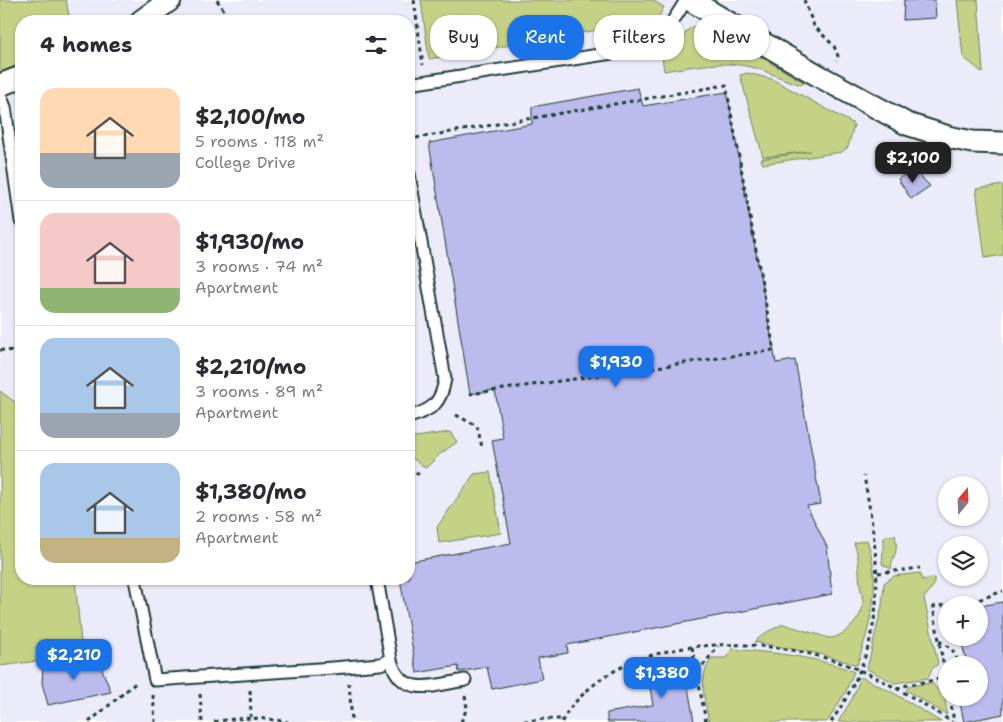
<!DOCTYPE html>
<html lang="en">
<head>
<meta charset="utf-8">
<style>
	body { margin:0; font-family:"Shantell Sans",sans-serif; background:#f2f2f3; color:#2b2b33; height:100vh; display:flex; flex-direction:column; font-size:19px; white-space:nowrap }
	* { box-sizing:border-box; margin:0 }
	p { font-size:16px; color:#7c7c81 }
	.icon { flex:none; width:28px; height:28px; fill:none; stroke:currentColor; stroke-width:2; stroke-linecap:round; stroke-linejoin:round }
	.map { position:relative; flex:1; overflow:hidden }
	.drawer { position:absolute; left:15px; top:15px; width:400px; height:570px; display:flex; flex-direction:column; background:#fff; border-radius:20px; box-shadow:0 1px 4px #0004 }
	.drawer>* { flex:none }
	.banner { position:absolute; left:430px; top:15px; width:475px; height:45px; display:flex; gap:10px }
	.needle { width:32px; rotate:19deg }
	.controls { position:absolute; left:938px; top:476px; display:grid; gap:10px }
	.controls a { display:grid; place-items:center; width:50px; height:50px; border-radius:50%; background:#fff; box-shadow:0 1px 4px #0004; font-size:25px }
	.price { position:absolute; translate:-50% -42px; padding:0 11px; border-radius:10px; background:#1a73e8; color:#fff; font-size:16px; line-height:32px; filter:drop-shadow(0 1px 2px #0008) }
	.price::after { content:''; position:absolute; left:50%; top:30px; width:15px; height:11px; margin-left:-8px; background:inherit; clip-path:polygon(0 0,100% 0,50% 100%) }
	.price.selected { background:#222; color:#fff }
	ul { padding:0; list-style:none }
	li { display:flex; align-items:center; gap:15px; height:125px; padding:0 25px }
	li+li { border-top:1px solid #e1e1e2 }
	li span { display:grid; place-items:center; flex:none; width:140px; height:100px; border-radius:15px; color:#555 }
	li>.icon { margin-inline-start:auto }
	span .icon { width:60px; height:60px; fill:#fffc; stroke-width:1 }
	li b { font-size:21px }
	h2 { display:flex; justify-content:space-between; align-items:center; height:60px; padding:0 25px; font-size:21px }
	.tag { padding:0 18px; border-radius:20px; background:#fff; box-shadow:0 1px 4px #0004; font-size:18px; line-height:45px }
	.tag.selected { background:#1a73e8; color:#fff }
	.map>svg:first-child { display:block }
	.built { fill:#ebebfa; fill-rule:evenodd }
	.green { fill:#c5d286; stroke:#72885d }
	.building { fill:#bcbbed; stroke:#1f3d34 }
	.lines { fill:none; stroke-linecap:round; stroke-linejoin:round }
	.lane-casing { stroke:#1f3d34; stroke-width:15 }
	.street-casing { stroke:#1f3d34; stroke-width:25 }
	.path { stroke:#1f3d34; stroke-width:3; stroke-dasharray:4 4; stroke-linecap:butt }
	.lane { stroke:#fff; stroke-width:11 }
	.street { stroke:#fff; stroke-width:21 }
</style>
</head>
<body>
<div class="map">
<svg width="1003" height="722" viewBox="0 0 1003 722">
	<rect width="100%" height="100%" fill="#fff"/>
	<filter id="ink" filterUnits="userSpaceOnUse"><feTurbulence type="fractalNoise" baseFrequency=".02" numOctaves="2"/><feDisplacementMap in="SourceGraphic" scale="10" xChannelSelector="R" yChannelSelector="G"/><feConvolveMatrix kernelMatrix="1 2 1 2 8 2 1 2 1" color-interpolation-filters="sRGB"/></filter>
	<g filter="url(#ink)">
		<!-- built -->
		<path class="built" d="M0,0H1003V722H0ZM21,21H409V579H21ZM946,485H979V518H946ZM946,545H979V578H946ZM946,605H979V638H946ZM946,665H979V698H946Z"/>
		<!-- green -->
		<path class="green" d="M0,0H66L70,21H21V67L0,77Z
			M421,0H652L664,7L657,20L429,59Z
			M957,0H978L983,73L963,57Z
			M700,22L703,23L805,83C798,88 766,70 755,68C724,60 695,66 664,71L662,56C677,52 679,43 687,31C690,27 696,27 700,22Z
			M747,73L772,79L852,123L854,125L848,147L842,152L763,164L761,159L811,151L763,157L740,75Z
			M1003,185V255L985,258L976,189Z
			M0,391L16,403L21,411V579H75L81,642L78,652L68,657L0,666Z
			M450,432L457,442L440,454L426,468L409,456V438Z
			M490,472L501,533L439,543L437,527L474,474Z
			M895,535C899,555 893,552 891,569L882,564L884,537Z
			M867,540C882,583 871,623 857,665L820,654L754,642L767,632L783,624L829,638C842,639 863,618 863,604C863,598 861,591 860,585C858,568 860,559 854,543Z
			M920,573L922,580L934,578V585L924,598L938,664L932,669L928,678L895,683L867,669L882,606L884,583L894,576Z
			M732,649C774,653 816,656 854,672L845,693L827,722H709C705,699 697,679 712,658H726Z
			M861,677L894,693L941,722H838L852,699Z
			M932,683L938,690L944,692L947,715L906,690L910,686Z"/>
		<!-- building -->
		<path class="building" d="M904,0H935L936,18L903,20Z
			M638,88L643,106L727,92L776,363L795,360L821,504L807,506L827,547L832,594L567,645L568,653L538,658L542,679L492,689L487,667L459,672L458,666L417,673L400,579H409V562L511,543L492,440L503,438L495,390L470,394L429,143L532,124V107Z
			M913,169L930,186L911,199L898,179Z
			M1003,602V714L964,722L959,698H979V665H963V663L967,662L960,638H979V606Z
			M98,659L111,692L48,705L42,683L43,666Z
			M684,664L694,722H607V713L653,705L647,670Z"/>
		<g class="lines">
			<defs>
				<path id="lane" d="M409,84L632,50C662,37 670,28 686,0
					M0,95L5,107L21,221
					M409,174L445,379C441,404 432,410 409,417
					M135,579L155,680L333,668L380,664L391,660L377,579
					M391,660C401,699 436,685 465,680"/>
				<path id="street" d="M690,0L819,76L907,124L948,137L972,142L1003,143
					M141,21L170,0
					M0,85L21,77"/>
			</defs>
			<!-- lane casing -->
			<use href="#lane" class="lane-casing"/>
			<!-- street casing -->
			<use href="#street" class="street-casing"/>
			<!-- path -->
			<path class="path" d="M217,0L231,21
				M414,0L423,65
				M804,0L814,26L834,46L838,56L836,61
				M416,138L726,85L774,350L470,394
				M0,350L21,351
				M456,415L477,426L482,447
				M409,468L422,477
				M878,573L920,568
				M939,641L952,649L960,665
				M692,647L706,722
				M698,672L718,646
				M946,679L933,607L978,600L1003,591
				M349,683L352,722
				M897,689L907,685L946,678
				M250,690L251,717
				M200,694L202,722
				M153,695L155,722
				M950,698L954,722
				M89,722L138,681
				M214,722C240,717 261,717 288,722
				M461,722L467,708L465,696
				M516,722L544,719H562
				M562,722C567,706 595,682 609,674C676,633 781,639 852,667C887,681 921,702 952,722
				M831,722C890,637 881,571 864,476"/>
			<!-- lane -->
			<use href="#lane" class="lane"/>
			<!-- street -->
			<use href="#street" class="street"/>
		</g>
	</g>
</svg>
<div class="controls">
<a><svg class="needle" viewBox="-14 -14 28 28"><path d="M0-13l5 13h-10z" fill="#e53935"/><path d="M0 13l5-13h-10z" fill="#7c7c81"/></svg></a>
<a><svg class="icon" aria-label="layers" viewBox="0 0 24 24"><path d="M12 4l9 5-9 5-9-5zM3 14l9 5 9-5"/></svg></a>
<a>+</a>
<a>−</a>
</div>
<b class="price selected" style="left:913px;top:184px">$2,100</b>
<b class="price" style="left:616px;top:388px">$1,930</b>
<b class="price" style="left:74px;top:681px">$2,210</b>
<b class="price" style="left:662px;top:699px">$1,380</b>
<div class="banner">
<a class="tag">Buy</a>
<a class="tag selected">Rent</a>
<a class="tag">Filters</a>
<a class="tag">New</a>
</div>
<section class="drawer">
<h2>4 homes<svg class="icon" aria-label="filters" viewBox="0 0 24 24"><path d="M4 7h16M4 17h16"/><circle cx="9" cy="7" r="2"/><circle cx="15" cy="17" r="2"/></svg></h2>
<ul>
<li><span style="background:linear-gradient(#ffd9b3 65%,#9aa5b1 0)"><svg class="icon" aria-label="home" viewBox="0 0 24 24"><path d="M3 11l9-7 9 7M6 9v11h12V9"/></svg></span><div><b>$2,100/mo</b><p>5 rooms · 118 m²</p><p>College Drive</p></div></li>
<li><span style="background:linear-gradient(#f6c9c9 75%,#8fb573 0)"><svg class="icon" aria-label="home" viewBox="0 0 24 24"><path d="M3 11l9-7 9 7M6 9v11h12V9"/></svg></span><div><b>$1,930/mo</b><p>3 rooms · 74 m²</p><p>Apartment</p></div></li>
<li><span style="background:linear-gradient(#a9c7e8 75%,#9aa5b1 0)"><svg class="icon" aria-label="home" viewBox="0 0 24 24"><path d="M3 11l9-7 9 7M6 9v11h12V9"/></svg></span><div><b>$2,210/mo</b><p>3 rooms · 89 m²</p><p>Apartment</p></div></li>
<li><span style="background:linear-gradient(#a9c7e8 75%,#c2b280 0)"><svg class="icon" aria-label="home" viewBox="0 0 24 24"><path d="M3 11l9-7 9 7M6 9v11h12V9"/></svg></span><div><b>$1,380/mo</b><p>2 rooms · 58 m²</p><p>Apartment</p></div></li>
</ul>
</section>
</div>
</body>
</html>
